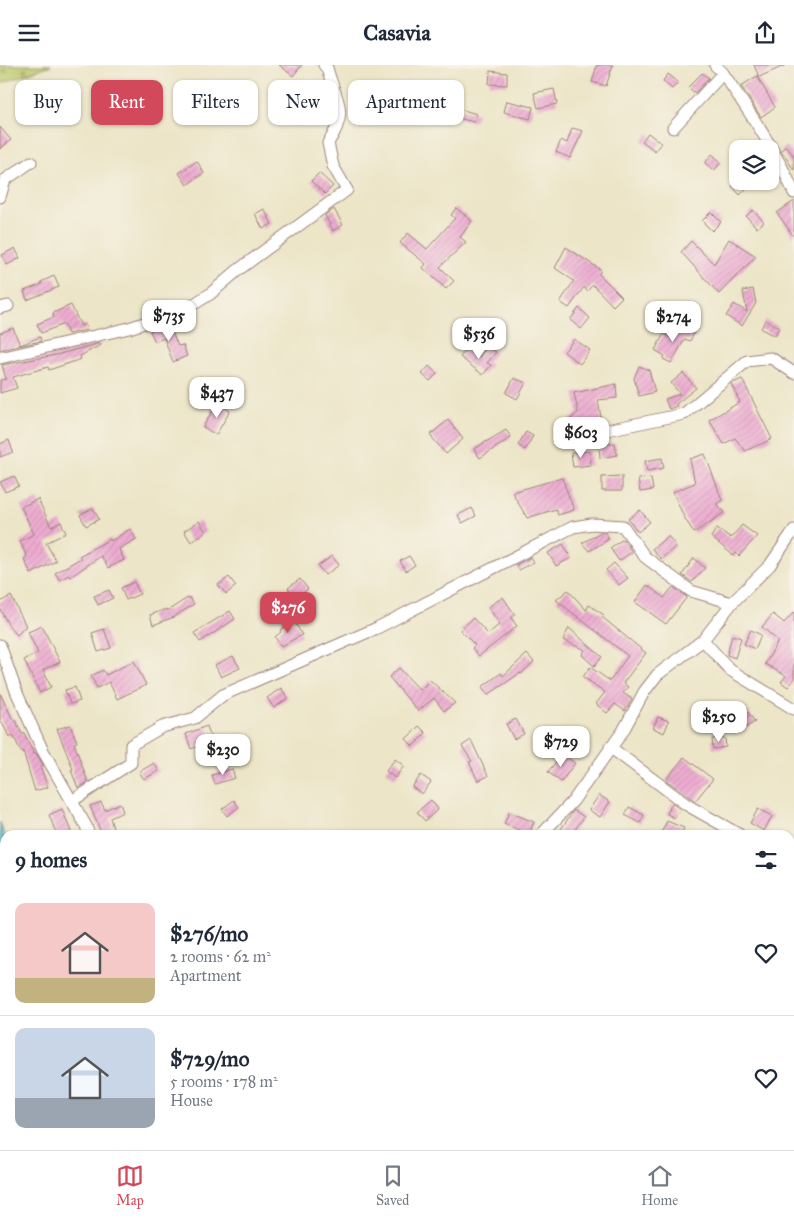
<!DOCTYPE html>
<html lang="en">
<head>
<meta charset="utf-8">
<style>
	body { margin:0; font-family:"IM FELL Great Primer",serif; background:#f6f6f7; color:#1f2937; height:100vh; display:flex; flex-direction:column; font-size:19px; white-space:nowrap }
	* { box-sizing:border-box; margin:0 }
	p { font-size:16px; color:#747a83 }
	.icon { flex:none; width:28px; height:28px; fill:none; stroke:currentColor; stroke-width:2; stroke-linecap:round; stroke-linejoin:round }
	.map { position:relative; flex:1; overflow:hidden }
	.panel { position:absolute; left:0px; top:765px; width:795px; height:320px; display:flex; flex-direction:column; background:#fff; border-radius:15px 15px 0 0; box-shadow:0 1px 4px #0004 }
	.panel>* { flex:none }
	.top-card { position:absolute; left:15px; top:15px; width:500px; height:45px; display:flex; gap:10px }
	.controls { position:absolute; left:729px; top:75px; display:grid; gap:10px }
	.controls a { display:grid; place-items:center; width:50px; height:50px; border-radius:10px; background:#fff; box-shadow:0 1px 4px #0004; font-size:25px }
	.price { position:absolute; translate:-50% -42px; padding:0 11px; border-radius:10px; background:#fff; color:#222; font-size:16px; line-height:32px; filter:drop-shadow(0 1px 2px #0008) }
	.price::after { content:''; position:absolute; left:50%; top:30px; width:15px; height:11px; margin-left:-8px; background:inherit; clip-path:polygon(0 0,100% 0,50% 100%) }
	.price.selected { background:#d1495b; color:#fff }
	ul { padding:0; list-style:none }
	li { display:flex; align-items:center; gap:15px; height:125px; padding:0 15px }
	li+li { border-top:1px solid #e0e1e3 }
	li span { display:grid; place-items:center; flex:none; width:140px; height:100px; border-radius:10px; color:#555 }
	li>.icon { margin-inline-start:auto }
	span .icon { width:60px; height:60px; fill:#fffc; stroke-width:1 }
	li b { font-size:21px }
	h2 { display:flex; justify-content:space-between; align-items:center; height:60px; padding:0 15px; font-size:21px }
	.tag { padding:0 18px; border-radius:10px; background:#fff; box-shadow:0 1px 4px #0004; font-size:18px; line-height:45px }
	.tag.selected { background:#d1495b; color:#fff }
	header { display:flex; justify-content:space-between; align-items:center; height:65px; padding:0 15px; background:#fff; font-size:22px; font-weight:700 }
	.tab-bar { display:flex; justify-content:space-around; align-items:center; height:70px; border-top:1px solid #e0e1e3; background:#fff; font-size:14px; color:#747a83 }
	.tab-bar a { display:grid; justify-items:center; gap:2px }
	.tab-bar .selected { color:#d1495b }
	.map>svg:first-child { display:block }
	.cemetery { fill:url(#cemetery-stones); stroke:#83744a }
	.water { fill:url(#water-rules); stroke:#537282 }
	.building { fill:url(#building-hatch) }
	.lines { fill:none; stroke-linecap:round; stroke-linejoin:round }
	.minor-casing { stroke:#9b8279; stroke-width:13 }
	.minor { stroke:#fff; stroke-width:11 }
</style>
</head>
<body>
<header><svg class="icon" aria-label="menu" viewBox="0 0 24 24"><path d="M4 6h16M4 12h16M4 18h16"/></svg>Casavia<svg class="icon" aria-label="share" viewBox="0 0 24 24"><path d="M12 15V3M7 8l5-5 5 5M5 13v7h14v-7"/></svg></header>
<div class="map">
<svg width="794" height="1085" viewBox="0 0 794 1085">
	<defs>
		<pattern id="cemetery-stones" width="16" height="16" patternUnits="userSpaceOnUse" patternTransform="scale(1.25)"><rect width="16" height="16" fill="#bcc86a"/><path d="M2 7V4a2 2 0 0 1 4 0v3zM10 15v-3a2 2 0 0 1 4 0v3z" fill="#a3ab5c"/></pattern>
		<pattern id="water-rules" width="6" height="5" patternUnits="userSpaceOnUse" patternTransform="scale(1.25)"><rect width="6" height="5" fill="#5cc5d8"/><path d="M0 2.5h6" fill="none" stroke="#4e9faf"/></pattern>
		<pattern id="building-hatch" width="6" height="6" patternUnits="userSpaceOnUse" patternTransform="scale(1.25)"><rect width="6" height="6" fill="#edadd1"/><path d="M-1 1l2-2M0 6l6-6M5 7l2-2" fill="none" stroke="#cd94b4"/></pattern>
	</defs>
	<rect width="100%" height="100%" fill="#f7f3e8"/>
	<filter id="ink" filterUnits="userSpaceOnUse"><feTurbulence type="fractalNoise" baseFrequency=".02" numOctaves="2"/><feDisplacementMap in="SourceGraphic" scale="10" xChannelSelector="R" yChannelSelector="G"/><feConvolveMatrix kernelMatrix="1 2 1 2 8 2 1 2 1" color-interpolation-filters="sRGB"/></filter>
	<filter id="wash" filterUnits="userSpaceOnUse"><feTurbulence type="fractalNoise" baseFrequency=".0096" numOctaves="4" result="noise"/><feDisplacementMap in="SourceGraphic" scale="20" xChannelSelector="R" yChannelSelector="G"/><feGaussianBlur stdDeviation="1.12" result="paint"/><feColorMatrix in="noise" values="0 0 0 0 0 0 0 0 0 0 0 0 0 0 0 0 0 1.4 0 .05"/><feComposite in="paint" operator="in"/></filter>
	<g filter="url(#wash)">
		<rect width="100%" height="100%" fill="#ece5c7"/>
		<!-- cemetery -->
		<path class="cemetery" d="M0,0H51L0,19Z"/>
		<!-- water -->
		<path class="water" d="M0,757L5,773V1080H189L191,1085H0Z"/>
		<g id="blocks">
			<!-- building -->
			<path class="building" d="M279,0H302L293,11Z
				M597,0H613L606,21L592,17Z
				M754,0H786L759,12Z
				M490,6L507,8V20L489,19Z
				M702,8L709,13L695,28L688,22Z
				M668,9L678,17L672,24L663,16Z
				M757,11L775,42L761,52L741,21Z
				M380,21L397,27L393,36L376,29Z
				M554,24L557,39L538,43L534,28Z
				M429,31L445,35L443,45L426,41Z
				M507,36L533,42L530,54L504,47Z
				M460,44L477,49L474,57L458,53Z
				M0,62L11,75L0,84Z
				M572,63L583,66L570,93L556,87L561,75L567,78Z
				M648,68L661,78L655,86L642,76Z
				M786,81L794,91V105L781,85Z
				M712,89L721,97L714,106L705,98Z
				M197,96L204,108L187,120L179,108Z
				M319,108L333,121L325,129L311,116Z
				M739,116L746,124L740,130L732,121Z
				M794,136V172L777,148Z
				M456,143L472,156L460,172L466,177L440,202L454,216L446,224L423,203L426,199L400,178L408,168L427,184L455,153L451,150Z
				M264,144L272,159L263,164L255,149Z
				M334,144L343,160L333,166L325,150Z
				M753,145L764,157L757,163L746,151Z
				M711,147L721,157L712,166L702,156Z
				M729,174L756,191L719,229L681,187L691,176L714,199Z
				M566,182L601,205L599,209L622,232L613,241L593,220L587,226L584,222L569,243L560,237L574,216L555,203Z
				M15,183L20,193L7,200L2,190Z
				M54,211L59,222L27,235L24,226L42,219L41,217Z
				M753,224L756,238L742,261L726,251L734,239L747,247L743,226Z
				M71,240L81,261L85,259L87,265L68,269L64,259L41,268L37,259L54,252L53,248Z
				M676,242L686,248L681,258L671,252Z
				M579,243L590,253L581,264L570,255Z
				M765,255L779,262L775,271L761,264Z
				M168,258L178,281L183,280L187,291L173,297L164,273L155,277L150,266Z
				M675,260L694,268L690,276L685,274L671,298L663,294L665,291L655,285L664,269L670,273Z
				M13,263L20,280L40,272L41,276L0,285V268Z
				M574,274L590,285L580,299L564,287Z
				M100,278L101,280L80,291L81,294L49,305L48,302L13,312L17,323L0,328V315L6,314L2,300L56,290Z
				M488,281L496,287L487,298L491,300L483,310L460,292L467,284L479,292Z
				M429,301L437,309L430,316L422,309Z
				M639,301L649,305L655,327L639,331L634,313Z
				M683,308L696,323L676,339L677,341L669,344L665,334L680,329L671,318Z
				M514,313L526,318L517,334L506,328Z
				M742,314L772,374L745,386L735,373L724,379L709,355L740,337L731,319Z
				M616,319L617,333L598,335L602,358L577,363L566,373L559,365L578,347L574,328Z
				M217,338L230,346L216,370L203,362Z
				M448,355L463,374L446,389L430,370Z
				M506,365L511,372L509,374L480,393L474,384Z
				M526,367L533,371L525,385L518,380Z
				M9,375L13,387L0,392V379Z
				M615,378L617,390L600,393L599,380Z
				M590,386L591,400L573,402L571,388Z
				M705,389L722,435L716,439L725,447L694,468L684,452L673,427L695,418L690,394Z
				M662,393L664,403L647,406L645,396Z
				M14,411L19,421L5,427L0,417Z
				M622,411V426H602V412Z
				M562,413L574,445L558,450L556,444L527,453L512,427Z
				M651,413L653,425L640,427L638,414Z
				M38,434L51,462L61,457L66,468L46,478L56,496L31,509L24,494L27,492L20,476L34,469L21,442Z
				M93,443L99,454L86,461L80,450Z
				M472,443L476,451L462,458L458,450Z
				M640,445L650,457L638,467L628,454Z
				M199,456L206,467L191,477L184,466Z
				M742,460L757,471L739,491L736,488L734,491L711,472L717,463L731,473Z
				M130,464L136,474L119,484L124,495L108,503L101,491L70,512L68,510L60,515L55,508L81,493L79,491L110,474L111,476Z
				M601,467H605L609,474L589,486L582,478Z
				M668,471L676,481L661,494L652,484Z
				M623,474L632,487L619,496L610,483Z
				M563,479L571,493L556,501L548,488Z
				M332,491L339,500L325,510L318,501Z
				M409,491L415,500L406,506L400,496Z
				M531,492L534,497L519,505L516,500Z
				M694,493L705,503L692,517L682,510Z
				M614,498L628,513L619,520L606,505Z
				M229,512L236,521L226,529L218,520Z
				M300,514L308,524L295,533L288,523Z
				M134,517L140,529L126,535L121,523Z
				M647,520L664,533L673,522L687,532L666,559L635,537Z
				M109,525L113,533L98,540L94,531Z
				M568,525L586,545L589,540L604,550L602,552L646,588L623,618L628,622L623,628L632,634L625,646L615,639L607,648L596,639L605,627L583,612L590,602L610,616L628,591L556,535Z
				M11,531L26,561L17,570L9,561L0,544V537Z
				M189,532L194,539L174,552L153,560L150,550L166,544L167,546Z
				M503,532L515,550L511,553L517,561L479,591L472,583L475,580L460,565L473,553L488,569L500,559L488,542Z
				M230,546L235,554L200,577L194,568Z
				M794,547V615L788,622L781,617L786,611L765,599L778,576L762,562L773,549L784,558Z
				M294,556L302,570L281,581L275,572L281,567L280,565Z
				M42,561L60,597L43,605L51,622L40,628L24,595L38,588L28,567Z
				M569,563L602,592L594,601L582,590L585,585L563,575Z
				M104,564L111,583L98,587L92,568Z
				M751,565L761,570L755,584L744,579Z
				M732,570L741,573L735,593L727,590Z
				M527,589L534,597L521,609L520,608L488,630L482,622L501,608L503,611Z
				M233,591L240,603L221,612L215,600Z
				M134,596L146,620L117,634L109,617L97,623L91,611L103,605L106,610Z
				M399,603L420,625L430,615L455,638L444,646L434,633L418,646L389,612Z
				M75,622L80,636L70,639L65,625Z
				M281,623L288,633L274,643L267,633Z
				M0,628L13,655L15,654L22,669L24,668L34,689L36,688L42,698L43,701L40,702L48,722L35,726L23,686L21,687L13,670L9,672L0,653Z
				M748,647L755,657L739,667L733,658Z
				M658,652L669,656L664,668L653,663Z
				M516,654L524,669L514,674L506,659Z
				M70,660L77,677L74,678L88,717L78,723L71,705L73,704L57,664Z
				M207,661L212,676L191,684L186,669Z
				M419,661L426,668L413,681L406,674Z
				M725,673L726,682L713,684L712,674Z
				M471,675L488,711L478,716L469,697L472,696L462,681Z
				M562,689L575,698L561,717L548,707Z
				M684,692L713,714L695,736L666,715Z
				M395,694L404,701L395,713L386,706Z
				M154,698L159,706L144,714L139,707Z
				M232,704L235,713L215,719L212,710Z
				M421,710L431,717L422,729L412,722Z
				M599,730L610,737L600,752L589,745Z
				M234,735L239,742L227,751L222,744Z
				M431,735L438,744L425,756L417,747Z
				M101,737L105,745L120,738L123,747L110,753L115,770H102L90,741Z
				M672,738L680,744L675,753L667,749Z
				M629,742L644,750L640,758L625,750Z
				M62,744L70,764L72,770H57L49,750Z
				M758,744L772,751L764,766L750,758Z
				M574,745L584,752L571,770H557Z
				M509,747L534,757L529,769L504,759Z
				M667,756L684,763L681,770H660Z"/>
		</g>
	</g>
	<g filter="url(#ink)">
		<use href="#blocks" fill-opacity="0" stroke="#9b8279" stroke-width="1"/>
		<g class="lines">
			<defs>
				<path id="minor" d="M715,0L723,8C749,47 776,85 794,128
					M673,63L723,8
					M0,132L5,115L31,97
					M0,243L8,241
					M0,293L129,263L186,244L210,229L238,205L347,125L333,101L328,78C350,45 336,37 327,3L324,0
					M602,366L684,349L747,296L771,293L794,308
					M703,575L730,605L794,644
					M0,580L16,626L42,684L86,761L89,770
					M610,682L687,740L740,770
					M72,736L131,698V680L162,662L195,653L223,630L377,563L573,462L592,459L623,461L645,492L691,526L732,538
					M541,770L573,736L623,666L644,627L657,610L703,575L732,538L770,500L794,465
					M790,787H794
					M790,1061L794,1063
					M222,1080L225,1085
					M552,1080L555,1083
					M273,1085L278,1080"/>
			</defs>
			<!-- minor casing -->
			<use href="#minor" class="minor-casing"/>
			<!-- minor -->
			<use href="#minor" class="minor"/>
		</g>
	</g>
</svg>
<div class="controls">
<a><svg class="icon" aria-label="layers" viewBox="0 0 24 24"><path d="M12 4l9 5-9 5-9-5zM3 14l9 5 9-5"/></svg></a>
</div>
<b class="price" style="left:169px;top:277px">$735</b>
<b class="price" style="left:673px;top:278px">$274</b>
<b class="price" style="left:479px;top:295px">$536</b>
<b class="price" style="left:217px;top:354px">$437</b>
<b class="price" style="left:581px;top:394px">$603</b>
<b class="price selected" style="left:288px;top:569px">$276</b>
<b class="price" style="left:719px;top:678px">$250</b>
<b class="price" style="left:561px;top:703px">$729</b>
<b class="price" style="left:223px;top:711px">$230</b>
<div class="top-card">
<a class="tag">Buy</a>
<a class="tag selected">Rent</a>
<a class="tag">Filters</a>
<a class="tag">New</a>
<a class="tag">Apartment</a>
</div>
<section class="panel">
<h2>9 homes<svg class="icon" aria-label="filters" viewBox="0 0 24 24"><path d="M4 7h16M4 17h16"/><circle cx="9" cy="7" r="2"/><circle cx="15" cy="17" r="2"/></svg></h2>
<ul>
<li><span style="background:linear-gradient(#f6c9c9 75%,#c2b280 0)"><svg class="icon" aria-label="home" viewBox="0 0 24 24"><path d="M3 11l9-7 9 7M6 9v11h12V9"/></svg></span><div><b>$276/mo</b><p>2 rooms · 62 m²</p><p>Apartment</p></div><svg class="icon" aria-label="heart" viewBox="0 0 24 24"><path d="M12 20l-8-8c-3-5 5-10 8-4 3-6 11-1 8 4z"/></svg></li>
<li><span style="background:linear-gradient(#c9d6e8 70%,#9aa5b1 0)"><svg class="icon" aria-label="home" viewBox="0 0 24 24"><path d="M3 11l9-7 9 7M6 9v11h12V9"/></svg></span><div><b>$729/mo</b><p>5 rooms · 178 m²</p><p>House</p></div><svg class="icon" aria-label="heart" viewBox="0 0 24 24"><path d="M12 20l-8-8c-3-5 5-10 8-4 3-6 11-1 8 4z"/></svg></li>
</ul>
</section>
</div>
<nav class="tab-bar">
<a class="selected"><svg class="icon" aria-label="map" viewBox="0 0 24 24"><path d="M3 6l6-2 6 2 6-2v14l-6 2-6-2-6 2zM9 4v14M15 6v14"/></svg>Map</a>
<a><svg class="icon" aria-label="saved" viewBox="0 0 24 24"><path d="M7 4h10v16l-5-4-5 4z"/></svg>Saved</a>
<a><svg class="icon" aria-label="home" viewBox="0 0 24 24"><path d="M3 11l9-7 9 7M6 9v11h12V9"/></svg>Home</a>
</nav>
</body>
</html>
